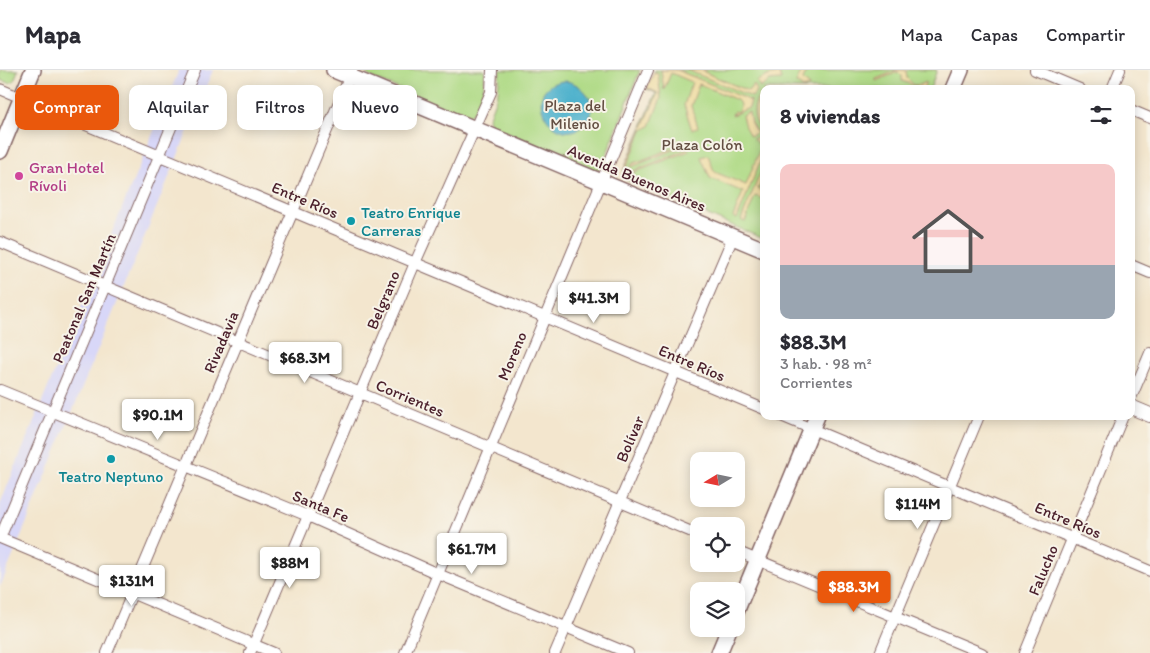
<!DOCTYPE html>
<html lang="es">
<head>
<meta charset="utf-8">
<style>
	body { margin:0; font-family:Itim,sans-serif; background:#f2f2f3; color:#2b2b33; height:100vh; display:flex; flex-direction:column; font-size:19px; white-space:nowrap }
	* { box-sizing:border-box; margin:0 }
	p { font-size:16px; color:#7c7c81 }
	.icon { flex:none; width:28px; height:28px; fill:none; stroke:currentColor; stroke-width:2; stroke-linecap:round; stroke-linejoin:round }
	.map { position:relative; flex:1; overflow:hidden }
	.side { position:absolute; left:760px; top:15px; width:375px; height:335px; display:flex; flex-direction:column; background:#fff; border-radius:10px; box-shadow:0 2px 12px #0003 }
	.side>* { flex:none }
	.banner { position:absolute; left:15px; top:15px; width:475px; height:45px; display:flex; gap:10px }
	.needle { width:32px; rotate:260deg }
	.controls { position:absolute; left:690px; top:382px; display:grid; gap:10px }
	.controls a { display:grid; place-items:center; width:55px; height:55px; border-radius:10px; background:#fff; box-shadow:0 2px 12px #0003; font-size:25px }
	.price { position:absolute; translate:-50% -42px; padding:0 11px; border-radius:5px; background:#fff; color:#222; font-size:16px; line-height:32px; filter:drop-shadow(0 1px 2px #0008) }
	.price::after { content:''; position:absolute; left:50%; top:30px; width:15px; height:11px; margin-left:-8px; background:inherit; clip-path:polygon(0 0,100% 0,50% 100%) }
	.price.active { background:#ea580c; color:#fff }
	ul { padding:0; list-style:none }
	li { display:grid; align-content:center; gap:10px; height:265px; padding:0 20px }
	li span { display:grid; place-items:center; height:155px; border-radius:10px; color:#555 }
	li>.icon { margin-inline-start:auto }
	span .icon { width:90px; height:90px; fill:#fffc; stroke-width:1 }
	li b { font-size:21px }
	h2 { display:flex; justify-content:space-between; align-items:center; height:60px; padding:0 20px; font-size:21px }
	.chip { padding:0 18px; border-radius:10px; background:#fff; box-shadow:0 2px 12px #0003; font-size:18px; line-height:45px }
	.chip.active { background:#ea580c; color:#fff }
	header { display:flex; align-items:center; gap:30px; box-sizing:border-box; height:70px; padding:0 25px; background:#fff; border-bottom:1px solid #e1e1e2 }
	header strong { font-size:24px }
	nav { display:flex; gap:28px; margin-inline-start:auto; font-size:18px }
	.map>svg:first-child { display:block }
	.built { fill:#d8d7f8 }
	.green { fill:#afda85; stroke:#7c7c58 }
	.sand { fill:#eeda9e; stroke:#9c7c64 }
	.water { fill:#4db1cc; stroke:#4c687c }
	.lines { fill:none; stroke-linecap:round; stroke-linejoin:round }
	.street-casing { stroke:#856564; stroke-width:12 }
	.secondary-casing { stroke:#856564; stroke-width:16 }
	.primary-casing { stroke:#856564; stroke-width:18 }
	.street { stroke:#fff; stroke-width:10 }
	.secondary { stroke:#fff; stroke-width:14 }
	.primary { stroke:#fff; stroke-width:15 }
	.hotel-dot { fill:#d1479c; stroke:#f7f3e8; stroke-width:2 }
	.culture-dot { fill:#0f9aa8; stroke:#f7f3e8; stroke-width:2 }
	.labels { text-anchor:middle; dominant-baseline:central; stroke-width:4; stroke-linejoin:round; paint-order:stroke }
	.park-label { font-size:16px; fill:#634e42; stroke:#f7f3e8 }
	.hotel-label { font-size:16px; fill:#b23c85; stroke:#f7f3e8; text-anchor:start }
	.street-label { font-size:16px; fill:#4a1f2b; stroke:#f7f3e8 }
	.culture-label { font-size:16px; fill:#0d838f; stroke:#f7f3e8; text-anchor:start }
</style>
</head>
<body>
<header>
<strong>Mapa</strong>
<nav><a>Mapa</a><a>Capas</a><a>Compartir</a></nav>
</header>
<div class="map">
<svg width="1150" height="583" viewBox="0 0 1150 583">
	<rect width="100%" height="100%" fill="#f7f3e8"/>
	<filter id="ink" filterUnits="userSpaceOnUse"><feTurbulence type="fractalNoise" baseFrequency=".02" numOctaves="2"/><feDisplacementMap in="SourceGraphic" scale="10" xChannelSelector="R" yChannelSelector="G"/><feConvolveMatrix kernelMatrix="1 2 1 2 8 2 1 2 1" color-interpolation-filters="sRGB"/></filter>
	<filter id="wash" filterUnits="userSpaceOnUse"><feTurbulence type="fractalNoise" baseFrequency=".0096" numOctaves="4" result="noise"/><feDisplacementMap in="SourceGraphic" scale="20" xChannelSelector="R" yChannelSelector="G"/><feGaussianBlur stdDeviation="1.12" result="paint"/><feColorMatrix in="noise" values="0 0 0 0 0 0 0 0 0 0 0 0 0 0 0 0 0 1.4 0 .05"/><feComposite in="paint" operator="in"/></filter>
	<g filter="url(#wash)">
		<rect width="100%" height="100%" fill="#f3e6ce"/>
		<!-- built -->
		<path class="built" d="M179,0H213L0,517V434Z"/>
		<!-- green -->
		<path class="green" d="M0,0H18L14,11L9,13L0,10Z
			M365,0H484C487,11 479,43 467,46L370,7L367,4Z
			M500,0H640L602,96L598,99H594L491,56L488,49L498,22Z
			M655,0H937L930,19H764V169L624,109L623,104L624,99L656,23L647,19Z"/>
		<!-- sand -->
		<path class="sand" d="M661,0H677L751,31L749,38L732,45L734,41L737,42C741,38 741,34 737,30L699,14L691,36L698,57L692,60L684,35L692,12L671,3L664,20Z
			M687,0H705L704,2L748,21L754,14L757,21L752,27Z
			M802,0H807L803,10L810,16L803,18L796,13Z
			M898,0H906L907,8L914,15H920L926,12L923,19L902,11V6L898,2L876,11V9Z
			M654,2L658,3L661,28L650,56L642,61L626,99H624L658,23L647,18Z
			M779,3L781,10L770,11L760,18L757,12L759,10L770,5Z
			M764,21V29L760,31L758,35L764,46V63C751,51 751,33 764,21Z
			M749,42L751,53L757,63L750,66L745,57L742,45Z
			M760,66L764,69V82L737,149L733,147L743,122L710,108L701,87L708,85L714,101L717,103L746,115L761,76L753,69Z
			M686,73V75L631,97L632,94Z
			M688,79L689,81L630,104L631,102Z
			M764,94V105L758,119L764,122V129L755,126L745,152L741,150Z"/>
		<!-- water -->
		<path class="water" d="M563,11C583,11 603,37 585,54C555,83 516,18 563,11Z"/>
	</g>
	<g filter="url(#ink)">
		<g class="lines">
			<defs>
				<path id="street" d="M1035,0L1080,19
					M0,19L764,339
					M1112,19L1120,0
					M1131,40L1150,48
					M0,172L699,465
					M1131,195L1150,203
					M0,320L308,446L438,504L628,583
					M1131,328L1150,283
					M781,346L1150,501
					M0,468L195,0
					M0,468L274,583
					M736,481L982,583
					M107,583L352,1
					M250,583L415,193L491,22L492,0
					M405,583L648,0
					M555,583L733,167
					M880,583L979,346
					M1025,583L1123,346"/>
				<path id="secondary" d="M1131,337L1150,345"/>
				<path id="primary" d="M334,0L764,180
					M953,19L961,0
					M0,81L33,0
					M736,542L817,346
					M719,583L729,559"/>
			</defs>
			<!-- street casing -->
			<use href="#street" class="street-casing"/>
			<!-- secondary casing -->
			<use href="#secondary" class="secondary-casing"/>
			<!-- primary casing -->
			<use href="#primary" class="primary-casing"/>
			<!-- street -->
			<use href="#street" class="street"/>
			<!-- secondary -->
			<use href="#secondary" class="secondary"/>
			<!-- primary -->
			<use href="#primary" class="primary"/>
		</g>
	</g>
	<!-- markers -->
	<circle class="hotel-dot" cx="19" cy="106" r="5"/>
	<g class="culture-dot">
		<circle cx="351" cy="151" r="5"/>
		<circle cx="111" cy="389" r="5"/>
	</g>
	<g class="labels">
		<!-- park labels -->
		<g class="park-label">
			<text x="575" y="35">Plaza del<tspan x="575" dy="18">Milenio</tspan></text>
			<text x="702" y="74">Plaza Colón</text>
		</g>
		<!-- hotel labels -->
		<g class="hotel-label">
			<text x="29" y="97">Gran Hotel<tspan x="29" dy="18">Rívoli</tspan></text>
		</g>
		<!-- street labels -->
		<g class="street-label">
			<text transform="translate(637 108) rotate(23)">Avenida Buenos Aires</text>
			<text transform="translate(305 130) rotate(23)">Entre Ríos</text>
			<text transform="translate(84 228) rotate(-67)">Peatonal San Martín</text>
			<text transform="translate(383 230) rotate(-67)">Belgrano</text>
			<text transform="translate(221 272) rotate(-67)">Rivadavia</text>
			<text transform="translate(512 286) rotate(-67)">Moreno</text>
			<text transform="translate(692 293) rotate(23)">Entre Ríos</text>
			<text transform="translate(410 328) rotate(23)">Corrientes</text>
			<text transform="translate(630 369) rotate(-67)">Bolívar</text>
			<text transform="translate(321 436) rotate(23)">Santa Fe</text>
			<text transform="translate(1068 450) rotate(23)">Entre Ríos</text>
			<text transform="translate(1043 500) rotate(-67)">Falucho</text>
		</g>
		<!-- culture labels -->
		<g class="culture-label">
			<text x="361" y="142">Teatro Enrique<tspan x="361" dy="18">Carreras</tspan></text>
			<text x="111" y="406" text-anchor="middle">Teatro Neptuno</text>
		</g>
	</g>
</svg>
<div class="controls">
<a><svg class="needle" viewBox="-14 -14 28 28"><path d="M0-13l5 13h-10z" fill="#e53935"/><path d="M0 13l5-13h-10z" fill="#7c7c81"/></svg></a>
<a><svg class="icon" aria-label="locate" viewBox="0 0 24 24"><circle cx="12" cy="12" r="6"/><path d="M12 2v4M12 18v4M2 12h4M18 12h4"/></svg></a>
<a><svg class="icon" aria-label="layers" viewBox="0 0 24 24"><path d="M12 4l9 5-9 5-9-5zM3 14l9 5 9-5"/></svg></a>
</div>
<b class="price" style="left:594px;top:254px">$41.3M</b>
<b class="price" style="left:305px;top:314px">$68.3M</b>
<b class="price" style="left:158px;top:371px">$90.1M</b>
<b class="price" style="left:918px;top:460px">$114M</b>
<b class="price" style="left:472px;top:505px">$61.7M</b>
<b class="price" style="left:290px;top:519px">$88M</b>
<b class="price" style="left:132px;top:537px">$131M</b>
<b class="price active" style="left:854px;top:543px">$88.3M</b>
<div class="banner">
<a class="chip active">Comprar</a>
<a class="chip">Alquilar</a>
<a class="chip">Filtros</a>
<a class="chip">Nuevo</a>
</div>
<section class="side">
<h2>8 viviendas<svg class="icon" aria-label="filters" viewBox="0 0 24 24"><path d="M4 7h16M4 17h16"/><circle cx="9" cy="7" r="2"/><circle cx="15" cy="17" r="2"/></svg></h2>
<ul>
<li><span style="background:linear-gradient(#f6c9c9 65%,#9aa5b1 0)"><svg class="icon" aria-label="home" viewBox="0 0 24 24"><path d="M3 11l9-7 9 7M6 9v11h12V9"/></svg></span><div><b>$88.3M</b><p>3 hab. · 98 m²</p><p>Corrientes</p></div></li>
</ul>
</section>
</div>
</body>
</html>
